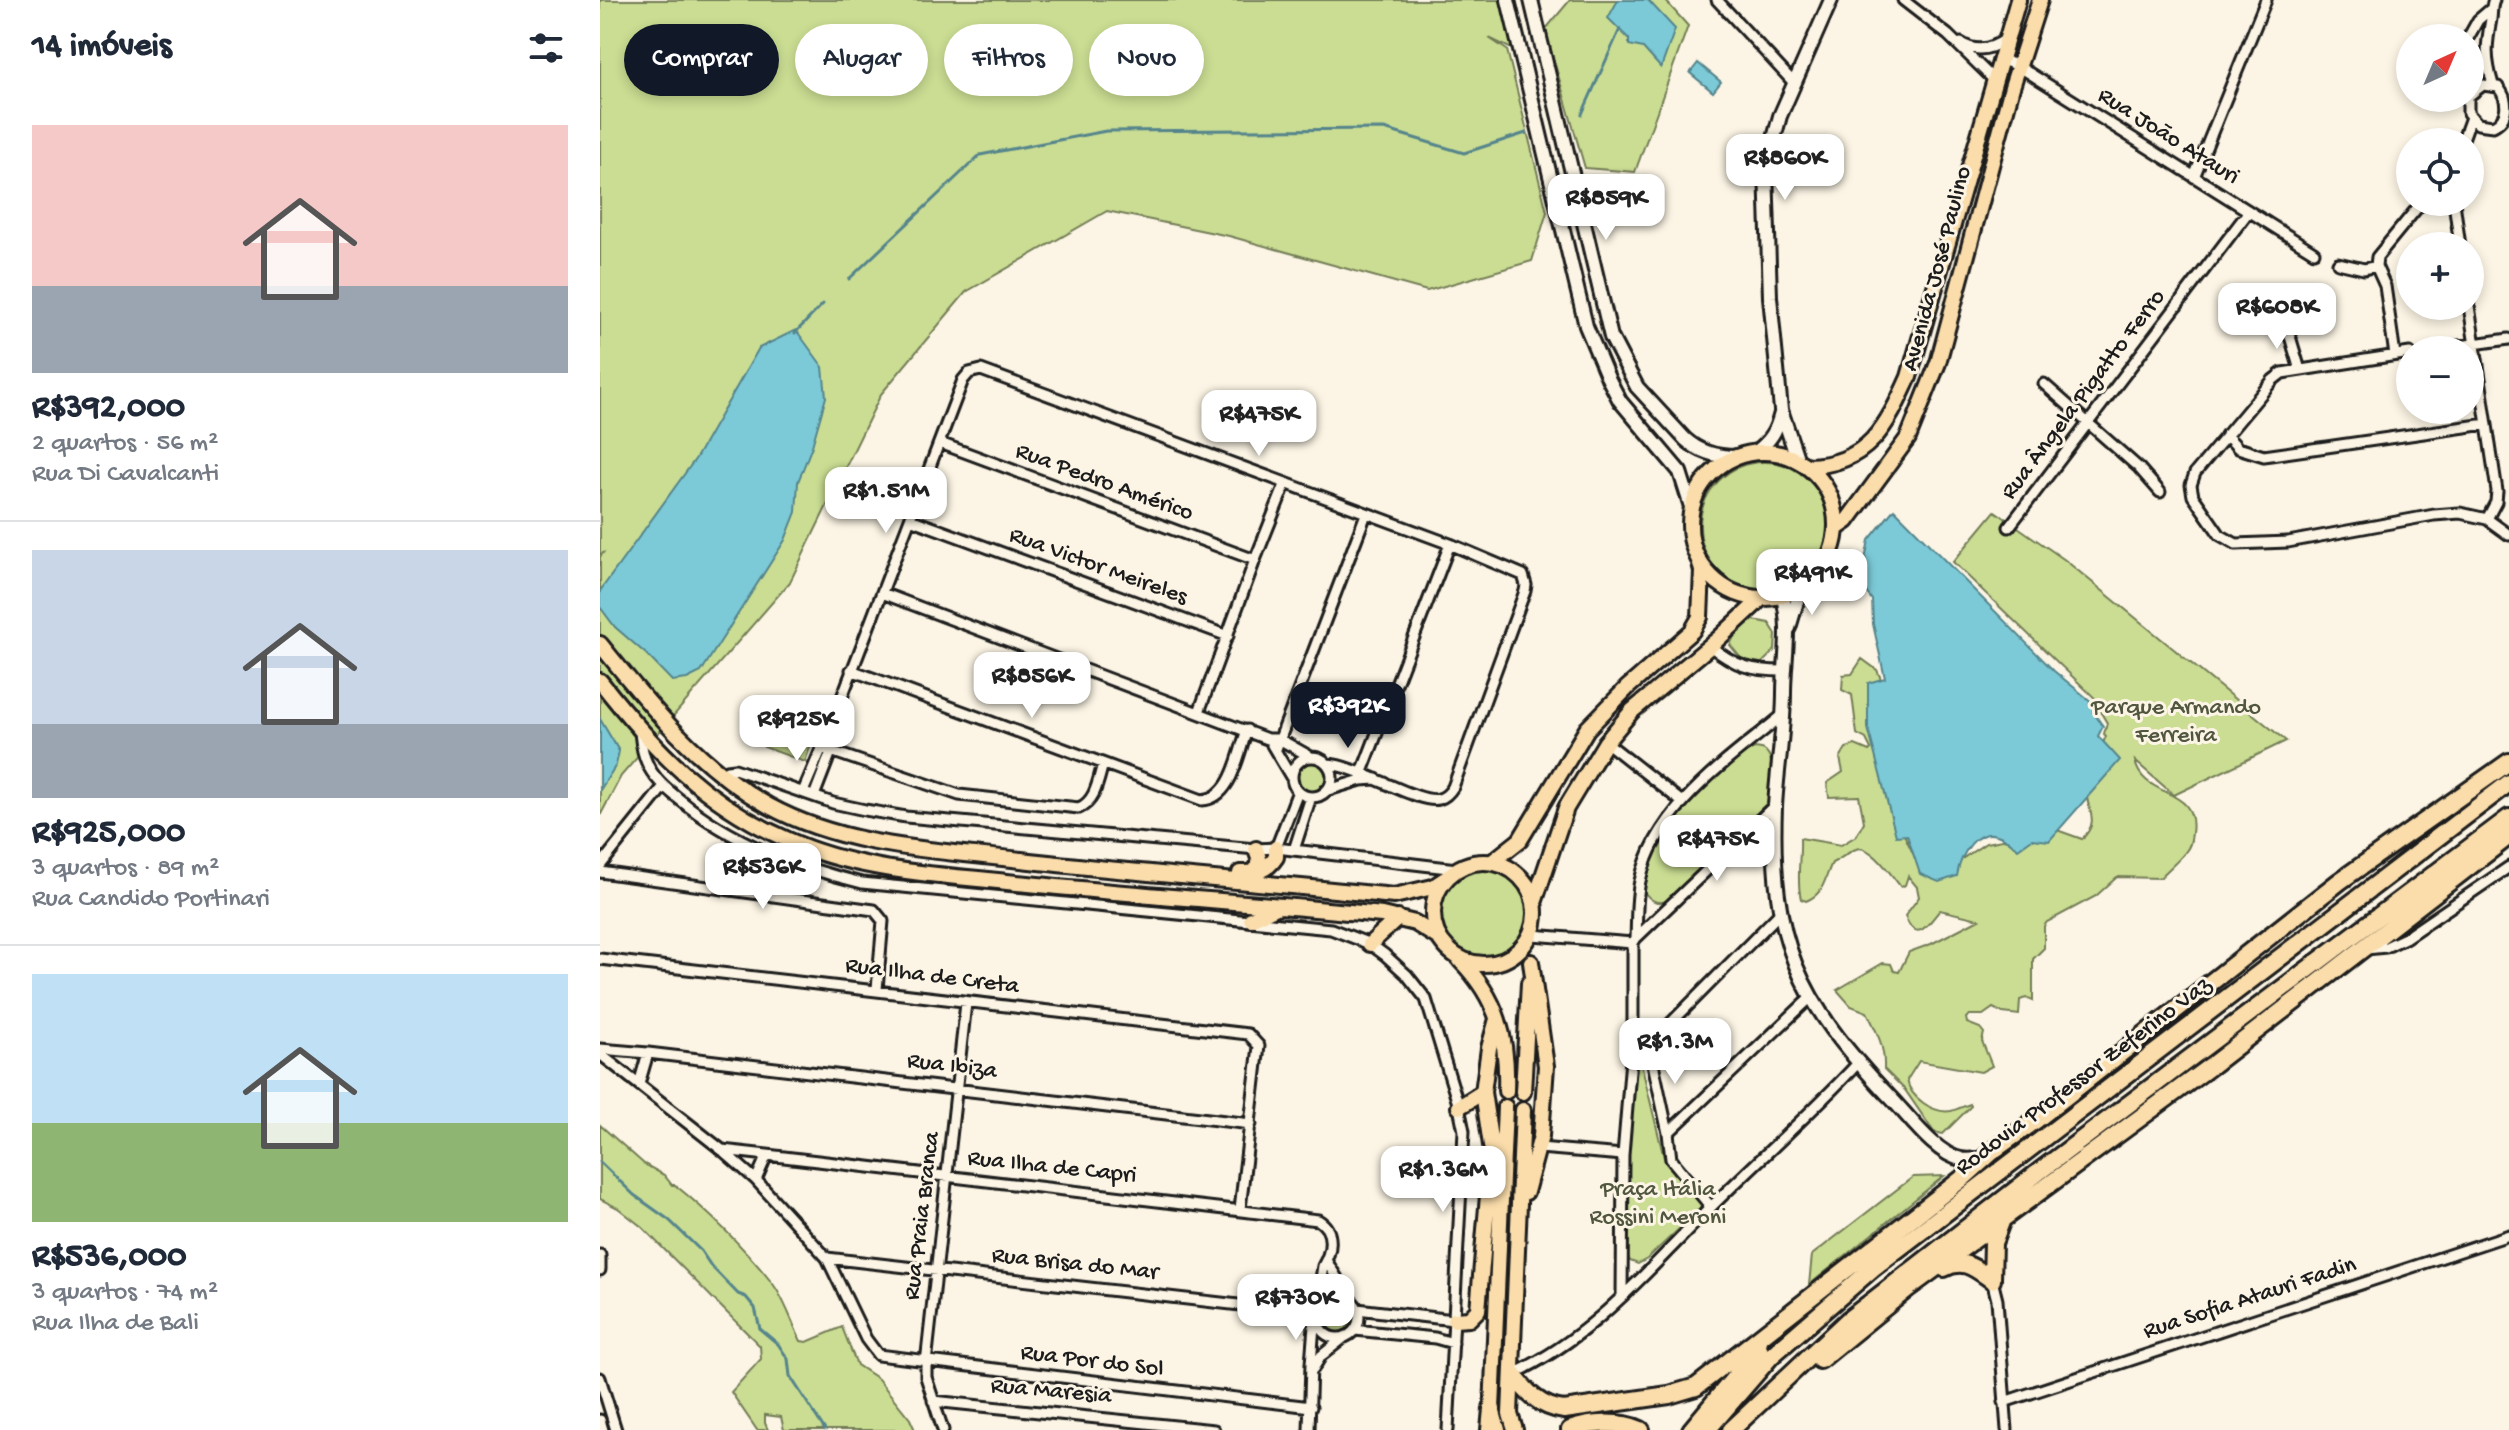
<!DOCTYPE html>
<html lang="pt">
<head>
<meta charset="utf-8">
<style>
	body { margin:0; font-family:"Gochi Hand",sans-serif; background:#f6f6f7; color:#1f2937; height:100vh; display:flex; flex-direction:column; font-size:30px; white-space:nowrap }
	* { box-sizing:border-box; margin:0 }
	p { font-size:26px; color:#747a83 }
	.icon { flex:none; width:44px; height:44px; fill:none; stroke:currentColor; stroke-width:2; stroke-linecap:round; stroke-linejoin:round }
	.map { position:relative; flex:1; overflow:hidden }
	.sheet { display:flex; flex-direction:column; background:#fff; width:600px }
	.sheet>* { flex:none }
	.guide { position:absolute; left:24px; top:24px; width:760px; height:72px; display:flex; gap:16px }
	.needle { width:52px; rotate:44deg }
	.controls { position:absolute; left:1796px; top:24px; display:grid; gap:16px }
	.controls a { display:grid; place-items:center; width:88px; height:88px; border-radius:50%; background:#fff; box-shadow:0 4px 12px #0003; font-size:40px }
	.price { position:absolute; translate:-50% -68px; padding:0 18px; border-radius:16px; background:#fff; color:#222; font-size:26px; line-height:52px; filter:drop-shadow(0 2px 4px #0008) }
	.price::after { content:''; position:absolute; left:50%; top:48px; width:24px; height:18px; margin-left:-12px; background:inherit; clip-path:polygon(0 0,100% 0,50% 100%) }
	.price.selected { background:#111827; color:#fff }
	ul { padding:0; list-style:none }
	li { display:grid; align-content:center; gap:16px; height:424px; padding:0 32px }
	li+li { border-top:2px solid #e0e1e3 }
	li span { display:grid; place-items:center; height:248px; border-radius:0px; color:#555 }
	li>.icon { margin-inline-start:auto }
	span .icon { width:144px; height:144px; fill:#fffc; stroke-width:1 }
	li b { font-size:34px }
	h2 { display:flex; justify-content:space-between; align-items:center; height:96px; padding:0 32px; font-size:34px }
	.chip { padding:0 28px; border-radius:36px; background:#fff; box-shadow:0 4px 12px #0003; font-size:28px; line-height:72px }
	.chip.selected { background:#111827; color:#fff }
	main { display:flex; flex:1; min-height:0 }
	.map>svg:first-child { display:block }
	.green { fill:#cadd92; stroke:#737c57; stroke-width:2 }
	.water { fill:#7bcad7; stroke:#55848c; stroke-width:2 }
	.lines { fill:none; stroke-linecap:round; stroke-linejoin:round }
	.stream { stroke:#55848c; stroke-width:3 }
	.street-casing { stroke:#1c1c1c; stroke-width:15 }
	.secondary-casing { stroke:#1c1c1c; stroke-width:18 }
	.primary-casing { stroke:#1c1c1c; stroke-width:20 }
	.highway-casing { stroke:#1c1c1c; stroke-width:22 }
	.street { stroke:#fcf5e5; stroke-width:9 }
	.secondary { stroke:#fcf5e5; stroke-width:12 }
	.primary { stroke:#fbddab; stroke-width:14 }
	.highway { stroke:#fbddab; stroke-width:16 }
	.labels { text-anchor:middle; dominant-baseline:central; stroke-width:6; stroke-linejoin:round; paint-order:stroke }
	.street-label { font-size:24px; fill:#1c1c1c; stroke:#fcf5e5 }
	.park-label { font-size:24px; fill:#50563f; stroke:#fcf5e5 }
</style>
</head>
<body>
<main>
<section class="sheet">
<h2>14 imóveis<svg class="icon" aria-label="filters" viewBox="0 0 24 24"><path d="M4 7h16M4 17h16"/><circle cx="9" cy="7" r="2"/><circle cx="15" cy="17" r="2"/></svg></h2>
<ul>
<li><span style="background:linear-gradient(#f6c9c9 65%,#9aa5b1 0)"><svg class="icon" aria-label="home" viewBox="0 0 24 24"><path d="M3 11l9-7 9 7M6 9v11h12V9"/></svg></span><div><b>R$392,000</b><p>2 quartos · 56 m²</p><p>Rua Di Cavalcanti</p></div></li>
<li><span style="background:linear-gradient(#c9d6e8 70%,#9aa5b1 0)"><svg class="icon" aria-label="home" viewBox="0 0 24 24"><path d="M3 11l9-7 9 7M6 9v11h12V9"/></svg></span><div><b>R$925,000</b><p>3 quartos · 89 m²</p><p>Rua Candido Portinari</p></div></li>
<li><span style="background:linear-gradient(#bfe0f5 60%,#8fb573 0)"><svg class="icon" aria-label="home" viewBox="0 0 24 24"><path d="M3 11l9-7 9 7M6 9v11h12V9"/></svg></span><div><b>R$536,000</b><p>3 quartos · 74 m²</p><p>Rua Ilha de Bali</p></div></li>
</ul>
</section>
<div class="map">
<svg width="1909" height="1430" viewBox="0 0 1909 1430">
	<rect width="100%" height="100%" fill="#fcf5e5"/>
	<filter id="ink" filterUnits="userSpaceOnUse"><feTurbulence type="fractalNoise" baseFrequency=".0125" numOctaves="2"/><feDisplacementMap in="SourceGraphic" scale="16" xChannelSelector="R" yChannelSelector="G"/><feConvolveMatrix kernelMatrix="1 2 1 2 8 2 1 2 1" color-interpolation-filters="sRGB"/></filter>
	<g filter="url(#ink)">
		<!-- green -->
		<path class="green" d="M0,0H908L920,53L889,38L907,50L947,212L932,261L827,291L629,236L507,211L366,292L281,394L190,582L21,776L0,816V557L3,553L0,554Z
			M970,0H1065L1088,26L1035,172L985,168L945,30Z
			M1100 526a64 64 0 1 1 128 0a64 64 0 1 1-128 0Z
			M1395,511L1465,560L1686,741L1574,795L1535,761C1543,800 1599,785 1592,833C1591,840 1591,845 1586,851C1579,861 1568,869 1560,878L1517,877L1496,896L1447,922L1444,926V948L1433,959V1001L1426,998L1420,1000L1419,1015L1403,1013L1393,1008L1383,1015H1370L1366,1018L1367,1023L1380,1028L1384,1033L1382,1041L1392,1066L1381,1072L1319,1061L1307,1080C1310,1097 1333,1114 1351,1111C1358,1109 1364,1106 1370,1104L1371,1106L1343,1134L1334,1132L1305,1090L1284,1069C1285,1047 1277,1032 1267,1012L1251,1006L1237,990L1283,963L1291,964L1294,971L1299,972L1309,952L1331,944L1379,919L1340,910C1330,921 1317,947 1305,916L1319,897L1317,887L1308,876L1305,885L1301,887C1292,876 1270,843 1256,849C1248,852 1241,859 1232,863C1224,879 1225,893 1206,901L1201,899C1196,880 1201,858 1200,838L1241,845L1256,836L1264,822L1259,796L1229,797L1227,783L1243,772L1240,758L1246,748L1255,745L1269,751L1271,749L1266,739L1257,734L1252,695L1242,690L1243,675L1252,674L1262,659L1277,670L1281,679L1294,813L1318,864L1339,874L1386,843L1457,830L1482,839C1502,819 1485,809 1487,791C1488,779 1501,748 1506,736L1504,734L1507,723L1500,711L1501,704L1353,562Z
			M1153,620L1169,623L1176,634L1175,650L1161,664L1144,662L1130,645L1136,632Z
			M178,708L218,723L205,762L164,747Z
			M1155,748C1161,749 1164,748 1168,754C1174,761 1171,795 1167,803L1068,900C1059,905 1051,901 1045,893C1038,851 1096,795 1125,770C1134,763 1143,752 1155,748Z
			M697 777a15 15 0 1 1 30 0a15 15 0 1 1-30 0Z
			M839 915a45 45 0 1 1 90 0a45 45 0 1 1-90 0Z
			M1040,1059L1065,1162L1102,1204L1099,1210L1047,1259L1038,1264L1030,1261L1026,1250L1027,1148L1034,1064Z
			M0,1125L44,1164L64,1175L72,1185H75C110,1213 145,1249 173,1284C185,1300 192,1323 201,1341L207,1342L242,1327L257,1365L278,1379L310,1419L315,1430H184L181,1417L165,1415V1423L168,1430H157L131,1392L161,1359L160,1346L42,1227L18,1208L0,1199Z
			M1344,1176L1209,1285L1212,1255L1313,1177Z
			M722 1317a16 16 0 1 1 32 0a16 16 0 1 1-32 0Z"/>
		<!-- water -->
		<path class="water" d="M1018,0H1048L1075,29L1061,68L1043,48L1029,45V39L1008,18Z
			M1098,63L1121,82L1113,92L1090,73Z
			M196,330L223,367L226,397L212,446L198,482L196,512L185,540L101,672L87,679L72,681L46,654L15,627L0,607V591L96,458L159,348Z
			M1294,509L1454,671L1493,703V712L1503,726L1498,736L1520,760L1449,841L1432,839L1418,849C1413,845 1408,840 1402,837C1376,824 1360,856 1357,876L1339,882L1320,874L1307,835L1296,836L1268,728V683L1285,678L1273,624L1272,600L1260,584L1269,540Z
			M0,719L19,751L16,765L0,790Z"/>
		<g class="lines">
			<!-- stream -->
			<path class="stream" d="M982,114L1020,29
				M249,279L380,155L506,131L784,129L864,153L926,133
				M195,333L223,304
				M0,1162L34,1195L69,1220L101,1251L111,1266L138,1294L146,1297L155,1308L160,1329L178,1344L188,1359L190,1376L225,1430"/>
			<defs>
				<path id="street" d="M1117,0L1194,83
					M1303,0L1348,35L1394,80
					M1868,38L1878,20L1891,9
					M1361,43C1376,53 1392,49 1406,39
					M1400,59L1418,66L1714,252
					M1893,85C1885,57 1886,47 1891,19C1892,12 1891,7 1894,0
					M1868,98V113L1878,124L1893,126C1909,118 1909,100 1898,87L1883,85L1870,95
					M1862,142L1871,117
					M1594,177L1666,0
					M1854,202L1860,246
					M1738,263L1764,269L1776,266
					M1869,306L1897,491L1896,502L1887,519
					M1686,323L1700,370
					M1831,350L1909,339
					M1810,353L1682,373L1673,380L1595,473L1591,485L1593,496L1620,535L1636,544L1688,542L1834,515L1860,513L1887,519L1909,535
					M1795,355L1785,286L1776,266L1777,257L1822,202
					M1444,384L1539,468L1560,492
					M1626,435L1638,448L1664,456L1886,424
					M340,443L655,560
					M310,519L628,636
					M1409,527L1649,211
					M282,593L667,739H679L711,757
					M1110,646C1135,666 1151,671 1184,671
					M251,670L602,800C632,799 638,754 647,730
					M599,712L655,560L685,485
					M40,732C41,742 42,753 47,763C53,778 67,789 79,799C132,843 196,867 262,883L731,929L770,944L785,955L807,975L826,999L859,1107L864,1131L848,1430
					M1006,742L1082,802
					M672,745L691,777
					M222,748L359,795L479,808C496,801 498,780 503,764
					M676,749L766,514
					M692 777a20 20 0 1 1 40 0a20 20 0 1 1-40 0Z
					M762,772L850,544
					M121,774L127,770L135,769L233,803L265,810L306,817L656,849L676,848L857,869
					M725,791L761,780L776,779
					M203,792L231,726L363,380L369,373L381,370L850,544L923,575L926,585L925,591L853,787C850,792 846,797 839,799C819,805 758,765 727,764
					M214,796L231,752V730
					M676,848L698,791
					M694,850L711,797
					M0,866L64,786
					M0,872L274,910L283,921L277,989
					M932,935L1033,943
					M1036,938L1175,805
					M1766,949L1786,947L1805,938L1909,867
					M0,959L648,1034L659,1046L640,1209
					M1033,1035L1049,1045L1180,913
					M1049,1045L1068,1133L1071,1159L1111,1207
					M0,1049L48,1053L39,1084
					M48,1053L651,1124
					M0,1054L122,1150L156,1180L227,1258L266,1339L278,1355L711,1407
					M1068,1133L1210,998
					M939,1148L1023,1155
					M122,1150L167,1155L156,1180
					M167,1155L718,1220C735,1230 732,1251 723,1266L717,1305L719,1309
					M0,1255V1270
					M227,1258L718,1314
					M727,1262L750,1299
					M1392,1280L1397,1300L1407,1430
					M717 1317a21 21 0 1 1 42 0a21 21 0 1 1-42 0Z
					M1022,1297L1023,1155L1033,1035V943L1036,938C1037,919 1036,899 1040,881C1056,807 1129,760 1184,714
					M757,1309L854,1320
					M755,1330L835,1338L853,1343
					M713,1369L721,1356L746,1336
					M913,1374C992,1338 1048,1270 1109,1209C1158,1160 1211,1114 1258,1063
					M0,1378L16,1430
					M333,1401L614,1430
					M1404,1402L1909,1235
					M0,1420L3,1430
					M343,1430L326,1377V1363L366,1003
					M709,1430L711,1364L714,1325L718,1319"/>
				<path id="secondary" d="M908,0L986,326L1008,378L1020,401L1080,472L1092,510
					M931,0L1011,337L1037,387L1085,439C1099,452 1117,457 1136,457
					M1156,452C1171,440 1176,432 1181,413
					M1198,461L1181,410L1170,297L1166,168L1180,116L1231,0
					M1182,595C1192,626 1184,660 1184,692C1184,731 1177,769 1175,807C1170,941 1198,1000 1289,1096C1308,1115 1335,1154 1361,1159C1368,1161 1377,1159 1385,1158
					M1189,628L1201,588"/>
				<path id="primary" d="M1090 525a73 73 0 1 1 146 0a73 73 0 1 1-146 0Z
					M1207,466C1268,465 1287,426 1309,377L1418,0
					M1237,528L1247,521L1308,438L1338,363L1412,87L1440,0
					M0,644C49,705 99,767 169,806C246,848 336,850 421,860C545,874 670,883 794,896L833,887L845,879
					M0,681C54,750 106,804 188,840C257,871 333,874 407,882C532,895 657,903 782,915L815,923L839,938
					M833 913a51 51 0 1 1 102 0a51 51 0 1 1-102 0Z
					M892,862L920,840L987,729L1028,687L1092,631L1100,617L1102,571L1100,563
					M640,873C656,873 667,871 676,857V848
					M654,873L660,862L656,849
					M935,900L966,808L1006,742L1032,711L1116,641L1162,598
					M651,919L679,906
					M770,944L798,918
					M860,960C898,999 908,1038 906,1091
					M923,1092L929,983
					M859,1107L883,1092
					M895,1172L883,1092L889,1048L897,1019
					M926,1192L941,1136L946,1066L931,962
					M854,1320L869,1319L878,1310L891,1161
					M898,1430L892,1409L905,1107
					M915,1430L910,1414L923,1110"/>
				<path id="highway" d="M1344,1268C1364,1257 1376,1269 1392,1280
					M1392,1280L1393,1243L1401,1222
					M1220,1360L1307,1289L1612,1065L1909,836
					M913,1374C927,1393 940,1407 964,1410L1069,1395L1096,1387L1363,1178L1394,1150L1436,1120L1740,881L1909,762
					M890,1430L892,1409
					M970,1430C991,1422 1020,1421 1041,1430
					M1091,1430L1159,1348
					M1107,1430L1171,1356L1273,1268L1909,783
					M1131,1430L1248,1320L1440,1171L1909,818"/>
			</defs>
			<!-- street casing -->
			<use href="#street" class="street-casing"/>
			<!-- secondary casing -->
			<use href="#secondary" class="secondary-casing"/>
			<!-- primary casing -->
			<use href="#primary" class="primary-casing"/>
			<!-- highway casing -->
			<use href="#highway" class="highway-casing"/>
			<!-- street -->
			<use href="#street" class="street"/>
			<!-- secondary -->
			<use href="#secondary" class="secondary"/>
			<!-- primary -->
			<use href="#primary" class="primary"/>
			<!-- highway -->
			<use href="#highway" class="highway"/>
		</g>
	</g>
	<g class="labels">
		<!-- street labels -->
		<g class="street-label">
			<text transform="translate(1568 137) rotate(32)">Rua João Atauri</text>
			<text transform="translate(1338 269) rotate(-75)">Avenida José Paulino</text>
			<text transform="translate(1484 395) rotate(-53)">Rua Ângela Pigatto Ferro</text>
			<text transform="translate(504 483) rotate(20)">Rua Pedro Américo</text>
			<text transform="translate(498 567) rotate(20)">Rua Victor Meireles</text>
			<text transform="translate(332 977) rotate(7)">Rua Ilha de Creta</text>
			<text transform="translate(352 1067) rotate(7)">Rua Ibiza</text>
			<text transform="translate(1484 1077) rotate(-37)">Rodovia Professor Zeferino Vaz</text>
			<text transform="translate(452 1168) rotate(6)">Rua Ilha de Capri</text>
			<text transform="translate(323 1216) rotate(-83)">Rua Praia Branca</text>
			<text transform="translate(475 1265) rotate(6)">Rua Brisa do Mar</text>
			<text transform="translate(1650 1299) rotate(-18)">Rua Sofia Atauri Fadin</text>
			<text transform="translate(492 1362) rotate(7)">Rua Por do Sol</text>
			<text transform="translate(451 1392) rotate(5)">Rua Maresia</text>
		</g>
		<!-- park labels -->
		<g class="park-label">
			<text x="1576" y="708">Parque Armando<tspan x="1576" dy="28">Ferreira</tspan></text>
			<text x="1058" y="1190">Praça Itália<tspan x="1058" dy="28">Rossini Meroni</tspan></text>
		</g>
	</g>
</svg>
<div class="controls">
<a><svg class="needle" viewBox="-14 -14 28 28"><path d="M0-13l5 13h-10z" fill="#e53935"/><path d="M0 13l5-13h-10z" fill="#747a83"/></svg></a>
<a><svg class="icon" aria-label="locate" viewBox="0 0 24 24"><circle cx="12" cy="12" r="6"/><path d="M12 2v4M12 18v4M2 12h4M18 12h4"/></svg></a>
<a>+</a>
<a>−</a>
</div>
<b class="price" style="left:1185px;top:202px">R$860K</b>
<b class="price" style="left:1006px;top:242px">R$859K</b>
<b class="price" style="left:1677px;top:351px">R$608K</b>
<b class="price" style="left:659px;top:458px">R$475K</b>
<b class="price" style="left:286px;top:535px">R$1.51M</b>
<b class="price" style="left:1212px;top:617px">R$491K</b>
<b class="price" style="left:432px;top:720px">R$856K</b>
<b class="price selected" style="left:748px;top:750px">R$392K</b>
<b class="price" style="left:197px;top:763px">R$925K</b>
<b class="price" style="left:1117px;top:883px">R$475K</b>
<b class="price" style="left:163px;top:911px">R$536K</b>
<b class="price" style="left:1075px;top:1086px">R$1.3M</b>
<b class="price" style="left:843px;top:1214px">R$1.36M</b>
<b class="price" style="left:696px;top:1342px">R$730K</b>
<div class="guide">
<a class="chip selected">Comprar</a>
<a class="chip">Alugar</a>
<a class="chip">Filtros</a>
<a class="chip">Novo</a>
</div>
</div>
</main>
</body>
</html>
